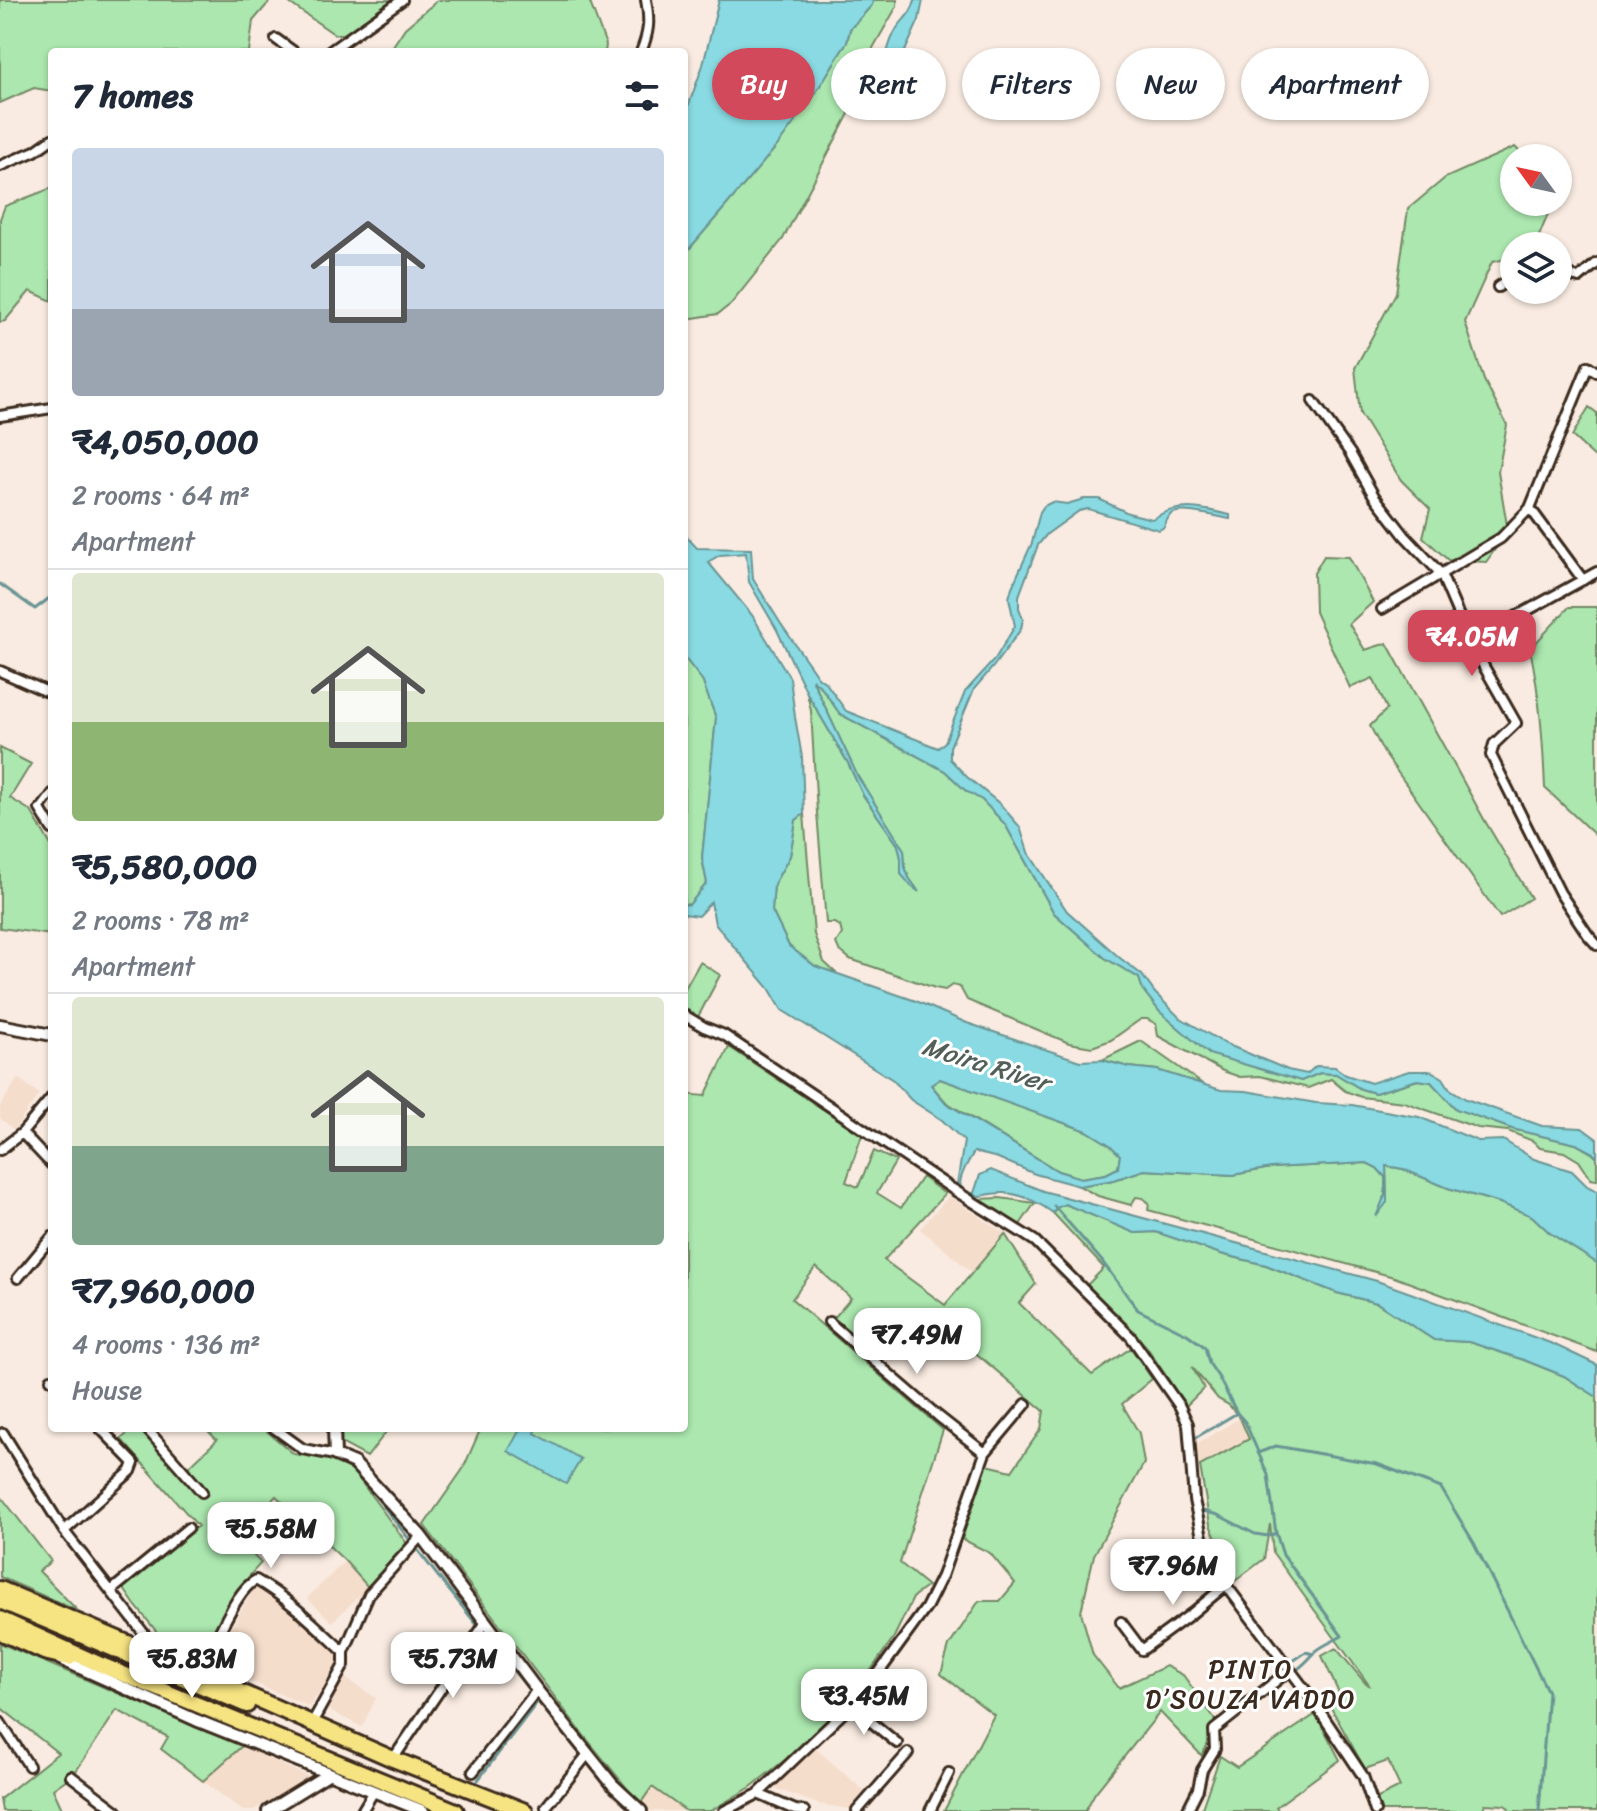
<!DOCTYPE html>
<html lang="en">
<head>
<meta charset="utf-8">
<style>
	body { margin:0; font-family:Sriracha,sans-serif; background:#f6f6f7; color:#1f2937; height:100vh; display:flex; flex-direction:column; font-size:30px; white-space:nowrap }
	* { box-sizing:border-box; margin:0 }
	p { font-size:26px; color:#747a83 }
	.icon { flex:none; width:44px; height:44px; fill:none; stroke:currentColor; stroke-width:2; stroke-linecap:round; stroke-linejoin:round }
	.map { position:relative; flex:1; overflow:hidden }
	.details { position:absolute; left:48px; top:48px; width:640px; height:1384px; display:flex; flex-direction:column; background:#fff; border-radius:8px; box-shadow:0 2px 6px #0004 }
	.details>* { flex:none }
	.guide { position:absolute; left:712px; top:48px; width:760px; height:72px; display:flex; gap:16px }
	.needle { width:52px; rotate:303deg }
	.buttons { position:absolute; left:1500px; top:144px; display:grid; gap:16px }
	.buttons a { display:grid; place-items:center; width:72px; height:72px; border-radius:50%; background:#fff; box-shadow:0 2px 6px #0004; font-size:40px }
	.price { position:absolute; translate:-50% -68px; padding:0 18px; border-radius:16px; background:#fff; color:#222; font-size:26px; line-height:52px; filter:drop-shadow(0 2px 4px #0008) }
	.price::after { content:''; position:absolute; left:50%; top:48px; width:24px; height:18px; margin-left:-12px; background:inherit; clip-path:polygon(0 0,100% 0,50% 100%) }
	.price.active { background:#d1495b; color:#fff }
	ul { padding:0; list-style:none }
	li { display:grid; align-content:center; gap:16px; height:424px; padding:0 24px }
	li+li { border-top:2px solid #e0e1e3 }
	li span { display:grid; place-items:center; height:248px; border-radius:8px; color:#555 }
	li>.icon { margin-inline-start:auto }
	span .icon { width:144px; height:144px; fill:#fffc; stroke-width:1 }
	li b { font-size:34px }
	h2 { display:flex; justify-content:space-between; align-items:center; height:96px; padding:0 24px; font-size:34px }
	.pill { padding:0 28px; border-radius:36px; background:#fff; box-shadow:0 2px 6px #0004; font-size:28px; line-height:72px }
	.pill.active { background:#d1495b; color:#fff }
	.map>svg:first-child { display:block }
	.built { fill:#f5ddcc }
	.green { fill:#abe7ae; stroke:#738866; stroke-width:2 }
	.water { fill:#89dae2; stroke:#6a9494; stroke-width:2; fill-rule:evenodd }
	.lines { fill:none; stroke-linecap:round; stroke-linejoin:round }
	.stream { stroke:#6a9494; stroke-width:3 }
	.pedestrian-casing { stroke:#3b2a1e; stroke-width:12 }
	.minor-casing { stroke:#3b2a1e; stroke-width:14 }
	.tertiary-casing { stroke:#3b2a1e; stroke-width:16 }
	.trunk-casing { stroke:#3b2a1e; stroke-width:20 }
	.pedestrian { stroke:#fff; stroke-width:6 }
	.minor { stroke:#fff; stroke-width:8 }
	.tertiary { stroke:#fff; stroke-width:10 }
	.trunk { stroke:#f6e381; stroke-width:14 }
	.labels { text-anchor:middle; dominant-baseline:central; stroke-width:6; stroke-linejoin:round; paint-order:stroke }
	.water-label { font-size:26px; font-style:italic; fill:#525f59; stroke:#fff }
	.neighbourhood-label { font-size:26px; letter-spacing:2px; fill:#3b2a1e; stroke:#fff }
</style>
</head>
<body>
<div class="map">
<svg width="1597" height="1811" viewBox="0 0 1597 1811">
	<rect width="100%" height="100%" fill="#f9ebe1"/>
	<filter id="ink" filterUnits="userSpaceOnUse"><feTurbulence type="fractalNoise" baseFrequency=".0125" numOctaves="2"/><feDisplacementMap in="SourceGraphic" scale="16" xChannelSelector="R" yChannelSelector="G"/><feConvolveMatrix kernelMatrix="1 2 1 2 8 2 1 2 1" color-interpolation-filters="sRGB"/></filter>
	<g filter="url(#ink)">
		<!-- built -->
		<path class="built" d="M18,1078L39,1094L14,1130L0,1118V1106Z
			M949,1196L1005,1234L973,1273L920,1229Z
			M1240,1418L1249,1439L1197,1466L1196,1444Z
			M345,1561L368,1587L332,1622L307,1598Z
			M257,1582L336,1647L344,1658L309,1707L211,1664Z
			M344,1677L376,1698L362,1727L328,1710Z
			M242,1746L309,1777L252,1811H243L203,1781Z
			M814,1747L869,1795L856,1810L818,1804L771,1787Z
			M652,1787L686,1811H649L640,1804Z"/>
		<!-- green -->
		<path class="green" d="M0,0H271L253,21L249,52H52V91L34,88L0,103Z
			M285,0H394L350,34H334Z
			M438,0H589L606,45L605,52H389L405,28Z
			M873,0H897V6L873,48L870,71L852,108L783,239L731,304L718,314L687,319L684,322V255L777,146L813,97L847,42L850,29L872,5Z
			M1515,147L1526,158H1514V202H1553L1535,246H1514V257L1492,262L1465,322L1484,380L1507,425L1498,472L1508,531L1486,562L1448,560L1423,537L1430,509L1401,480L1360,414L1355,368L1396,293L1408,209L1445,178Z
			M52,188V301L30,291L5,321L0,322V219L5,206Z
			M1589,407L1597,413V459L1572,436Z
			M1324,556L1349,557L1373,602L1349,624L1365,650L1387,643L1485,821L1531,898L1500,917L1384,753L1370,726L1387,709L1373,678L1350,688L1315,612L1314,573Z
			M1569,607H1597V837L1545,788C1543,741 1540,695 1530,649Z
			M684,657L702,680L716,718L702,858L707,883L689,905L684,904Z
			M812,679L821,687L840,714L945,771L966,791L982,800L1005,824L1054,913L1105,958L1139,978L1143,990L1160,1012L1274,1072L1301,1081L1320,1073L1336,1074L1361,1089L1375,1093L1418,1080L1431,1082L1456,1109L1512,1129L1576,1144L1593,1154L1597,1158V1180L1591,1179L1579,1161L1564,1152L1540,1148L1533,1141L1508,1131L1478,1128L1404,1102L1361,1097L1345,1091L1331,1079L1308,1088L1260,1076L1240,1077L1223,1071L1158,1036L1156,1024L1147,1019H1141L1111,1040L1092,1047L1069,1043L967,1000L960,987L952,985L945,990L935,988L850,959L839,950L836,943L842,934L840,926L834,923H826L817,813L811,711L807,693L848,763L863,795L898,845L901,858V874L917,889L909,878L905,867L904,850L858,777Z
			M0,748L31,764L10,798L31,811L52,847V935L0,928Z
			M804,814L814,934L824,962L837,974L815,966L789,946L772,911L774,884L790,856L796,820Z
			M700,962L720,975L698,1017L684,1009V990Z
			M1141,1041L1204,1085L1157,1070L1129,1067L1102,1060Z
			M729,1047L862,1135L846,1182L858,1187L874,1151L896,1161L877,1193L901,1208L922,1177L945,1194L884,1260L945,1305L1005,1234L1036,1284L1019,1303L1092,1375L1131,1348L1152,1379L1122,1404L1139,1433L1144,1463L1094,1555L1081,1612L1093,1655L1119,1688L1166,1666L1183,1675L1218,1723L1202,1756L1160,1712L1095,1793L1085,1811H944L994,1715L941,1674L949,1646L979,1601H1000L1015,1583L990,1553L962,1539L987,1465L1012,1471L1041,1429L1044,1411L938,1321L919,1313L879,1356L834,1318L851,1298L816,1267L792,1299L943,1430L900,1563L928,1586L914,1596L894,1637L855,1693L786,1759L751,1787L710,1811H686L652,1787L640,1804L585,1737L424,1525L463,1469L481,1428H684V1094L705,1096Z
			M940,1079L1087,1131L1110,1145L1120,1155L1118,1168L1106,1174L1081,1178L1058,1171L946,1102L931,1085Z
			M1367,1163L1377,1168L1385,1177V1195L1380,1209L1387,1202L1386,1166L1403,1169L1448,1188L1500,1203L1532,1216L1550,1233L1597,1263V1352L1394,1277L1148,1210L1149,1203L1143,1198L1136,1197L1131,1205L1098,1196L1079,1186L1114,1180L1144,1170L1233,1175L1271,1168Z
			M1000,1198L1035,1203L1019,1226L978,1199Z
			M1065,1204L1135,1233L1156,1232L1221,1254L1266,1265L1337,1293L1377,1303L1434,1340L1469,1342L1524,1360L1564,1376L1597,1397V1811H1508L1509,1808L1504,1805L1485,1804L1482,1811H1379L1374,1800L1400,1787L1388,1761L1365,1769L1330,1706L1341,1698L1322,1656L1336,1648L1366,1684L1369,1685L1273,1553L1270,1524L1264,1559L1235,1581L1210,1525L1200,1466L1249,1439L1240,1418L1229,1405L1218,1399L1192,1367L1204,1388L1186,1406L1146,1346L1087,1285L1104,1268L1053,1213L1058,1207Z
			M134,1428H141L181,1474L217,1440L205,1428H263L294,1454L331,1459L353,1471L408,1545L368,1587L345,1561L276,1496L235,1537L261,1563L250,1575L201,1660L169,1647L135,1605L122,1586L198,1526L121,1439Z
			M340,1428H389L367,1457L341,1443Z
			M0,1495L51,1561L39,1571L78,1611L0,1577Z
			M0,1643L242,1746L203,1781L161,1749L168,1737L117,1710L74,1774L53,1789L63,1811H2L0,1799L58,1753L0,1707Z
			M1316,1714L1340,1760L1276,1807L1279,1811H1201L1220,1756L1237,1767Z"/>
		<!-- water -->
		<path class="water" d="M719,0H873L872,5L850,29L847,42L813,97L777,146L684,255V118L703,65Z
			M915,0H923L919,20L893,78L883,80C885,61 887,45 897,28C904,18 912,13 915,0Z
			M1084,499H1099L1128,513L1152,519C1179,502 1201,508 1230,515V519C1217,517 1180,506 1170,515C1168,518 1165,524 1164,527L1159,530L1088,509L1079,511L1047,534L1038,545L1019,596V608L1023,619L1021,629L993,667L974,689L950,747V759L967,777L1000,804L1020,827L1028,852L1067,911L1120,958L1142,975L1155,993L1179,1017L1226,1044L1288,1070L1307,1074L1316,1066L1335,1067L1346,1075L1371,1083L1409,1071H1431L1443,1078L1450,1089L1466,1099L1542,1126L1582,1128L1597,1139V1158L1593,1153L1576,1144L1512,1129L1456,1109L1431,1082L1417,1080L1375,1093L1361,1089L1336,1074L1320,1073L1301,1081L1209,1054L1160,1012L1143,990L1139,978L1105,958L1054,913L1005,824L982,800L966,791L945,771L840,714L821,687L812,679L858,777L904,850L905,867L909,878L919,892L911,886L901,874V858L898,845L863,795L848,763L807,693L777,630L749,582L746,553L720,555L708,562L752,615L790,678L795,717L802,757L804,814L796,820L790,856L774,884L772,911L789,946L815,966L916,1001L967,1023L1080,1061L1102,1060L1129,1067L1157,1070L1221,1090L1246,1091L1316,1103L1352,1105L1419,1117L1478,1141L1503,1140L1534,1159L1572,1171L1587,1186L1597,1191V1263L1550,1233L1532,1216L1500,1203L1448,1188L1403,1169L1386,1166L1387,1202L1376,1217L1385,1195V1177L1377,1168L1367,1163L1271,1168L1233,1175L1144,1170L1114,1180L1079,1186L1035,1174L998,1158L974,1152C967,1164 947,1193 974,1193L980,1175L991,1170L1043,1191L1377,1281L1553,1344L1597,1365V1397L1564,1376L1524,1360L1469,1342L1434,1340L1377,1303L1337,1293L1266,1265L1221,1254L1156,1232L1135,1233L1065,1204L1058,1207L1053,1213C1038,1202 1023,1194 1004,1193C987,1192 974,1202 959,1191L957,1185L964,1141L942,1120L911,1100L893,1080L782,1010L769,988L715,924L711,902L698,916L684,914V904L689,905L707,883L702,858L716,718L702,680L684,657V534L697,548L751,549L753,579L781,624L818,677L826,683L846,711L938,748L945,742L965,692L995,659L1015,626L1009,598L1012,587L1032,543L1040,512L1044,506L1052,502L1067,504ZM940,1079L1087,1131L1110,1145L1120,1155L1118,1168L1106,1174L1081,1178L1058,1171L946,1103L931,1085Z
			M521,1428H537L535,1433L581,1459L566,1484L508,1451Z"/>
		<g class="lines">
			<!-- stream -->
			<path class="stream" d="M0,584L35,609L52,596
				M1054,1206L1101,1260L1138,1310L1187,1334L1205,1347L1209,1363L1219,1378L1237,1413L1245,1422L1268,1475L1276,1533L1283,1555L1342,1636C1334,1641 1323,1645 1316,1651C1309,1659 1304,1665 1295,1671
				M1195,1438L1237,1413
				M1258,1453L1276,1446L1377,1464L1441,1488L1474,1543L1548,1692L1539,1811
				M359,1475L441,1580L538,1701L478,1780
				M1203,1511L1218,1515L1255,1534L1268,1536L1276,1533
				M1293,1661L1306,1652L1314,1654"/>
			<defs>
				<path id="pedestrian" d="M40,809L52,793"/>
				<path id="minor" d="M276,39L294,52
					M329,52L402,0
					M641,52C649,32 650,21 646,0
					M0,166L35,151L52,139
					M1558,272L1579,278L1597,263
					M1498,287L1514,276
					M1313,401L1350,453L1374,496L1405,536L1441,574L1470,642L1516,723L1494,744L1491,755L1560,893L1588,935L1597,945
					M0,416L52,408
					M1583,580L1530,508L1588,366L1597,372
					M1382,609L1501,538L1530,508
					M1470,642L1597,572
					M0,671L52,694
					M40,809L52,829
					M684,1015L704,1027L724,1035L951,1188L1035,1241L1131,1337L1180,1407L1188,1424L1194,1500L1204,1546L1226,1585L1309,1695L1363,1776L1375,1811
					M22,1133L52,1165
					M0,1150L22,1133L52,1097
					M18,1278L52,1237
					M829,1322L938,1416L985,1453
					M51,1379L52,1380
					M146,1428L202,1492
					M274,1428L303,1449L335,1455
					M3,1433L64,1531L160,1654
					M64,1531L131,1471L134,1463L100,1428
					M112,1590L188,1528
					M1121,1622L1142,1650L1191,1614L1226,1585
					M214,1642C224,1625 239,1588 256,1580C289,1599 316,1626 344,1652
					M852,1706L897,1743
					M0,1722L29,1766
					M312,1723L344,1665V1652L369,1594L421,1536
					M393,1759L486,1622
					M473,1772L537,1690
					M71,1776L117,1811
					M758,1794L864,1693L926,1608L942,1576L985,1453L1026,1404
					M546,1807L588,1754
					M362,1811L374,1791
					M724,1811L758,1794L795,1810L804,1811
					M857,1811L908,1753
					M930,1811L949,1773
					M1187,1811L1198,1789L1202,1770L1215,1749L1214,1730L1290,1670"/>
				<path id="tertiary" d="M0,1025L52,1035
					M334,1428L335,1455L354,1463L421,1536L537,1690L613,1785L641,1811
					M60,1659L196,1720L423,1811
					M268,1811L328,1774"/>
				<path id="trunk" d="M0,1589L163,1658L393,1759L525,1811
					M0,1601L247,1705
					M0,1619L101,1665L456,1811
					M0,1632L44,1652L69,1658"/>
			</defs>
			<!-- pedestrian casing -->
			<use href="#pedestrian" class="pedestrian-casing"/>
			<!-- minor casing -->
			<use href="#minor" class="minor-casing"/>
			<!-- tertiary casing -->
			<use href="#tertiary" class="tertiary-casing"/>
			<!-- trunk casing -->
			<use href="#trunk" class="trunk-casing"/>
			<!-- pedestrian -->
			<use href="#pedestrian" class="pedestrian"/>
			<!-- minor -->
			<use href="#minor" class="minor"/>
			<!-- tertiary -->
			<use href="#tertiary" class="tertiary"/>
			<!-- trunk -->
			<use href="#trunk" class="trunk"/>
		</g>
	</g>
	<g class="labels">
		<!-- water labels -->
		<g class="water-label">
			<text transform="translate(986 1064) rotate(17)">Moira River</text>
		</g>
		<!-- neighbourhood labels -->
		<g class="neighbourhood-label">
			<text x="1251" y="1669">PINTO<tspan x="1251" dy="30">D’SOUZA VADDO</tspan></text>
		</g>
	</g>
</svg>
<div class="buttons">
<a><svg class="needle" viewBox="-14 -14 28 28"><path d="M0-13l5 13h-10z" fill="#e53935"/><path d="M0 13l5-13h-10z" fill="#747a83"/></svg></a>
<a><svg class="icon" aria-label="layers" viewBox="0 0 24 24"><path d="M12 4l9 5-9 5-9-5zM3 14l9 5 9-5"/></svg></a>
</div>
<b class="price active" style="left:1472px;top:678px">₹4.05M</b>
<b class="price" style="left:917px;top:1376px">₹7.49M</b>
<b class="price" style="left:271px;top:1570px">₹5.58M</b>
<b class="price" style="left:1173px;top:1607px">₹7.96M</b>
<b class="price" style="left:192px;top:1700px">₹5.83M</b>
<b class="price" style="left:453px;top:1700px">₹5.73M</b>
<b class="price" style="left:864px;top:1737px">₹3.45M</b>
<div class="guide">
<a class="pill active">Buy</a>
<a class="pill">Rent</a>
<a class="pill">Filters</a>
<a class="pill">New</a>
<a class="pill">Apartment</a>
</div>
<section class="details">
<h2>7 homes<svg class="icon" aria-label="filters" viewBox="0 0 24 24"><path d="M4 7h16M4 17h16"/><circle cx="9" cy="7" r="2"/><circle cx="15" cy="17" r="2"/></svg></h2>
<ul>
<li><span style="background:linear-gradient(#c9d6e8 65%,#9aa5b1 0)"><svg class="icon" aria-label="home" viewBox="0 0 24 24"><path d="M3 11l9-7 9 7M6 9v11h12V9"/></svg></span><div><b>₹4,050,000</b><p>2 rooms · 64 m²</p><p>Apartment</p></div></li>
<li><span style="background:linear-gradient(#dfe7d0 60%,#8fb573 0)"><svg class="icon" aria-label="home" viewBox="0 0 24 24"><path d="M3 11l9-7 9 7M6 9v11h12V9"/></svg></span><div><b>₹5,580,000</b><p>2 rooms · 78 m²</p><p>Apartment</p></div></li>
<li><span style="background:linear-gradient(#dfe7d0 60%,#7fa58c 0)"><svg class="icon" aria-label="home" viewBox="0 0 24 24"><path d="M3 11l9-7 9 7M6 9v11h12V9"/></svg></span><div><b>₹7,960,000</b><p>4 rooms · 136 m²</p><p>House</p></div></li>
</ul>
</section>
</div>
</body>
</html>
